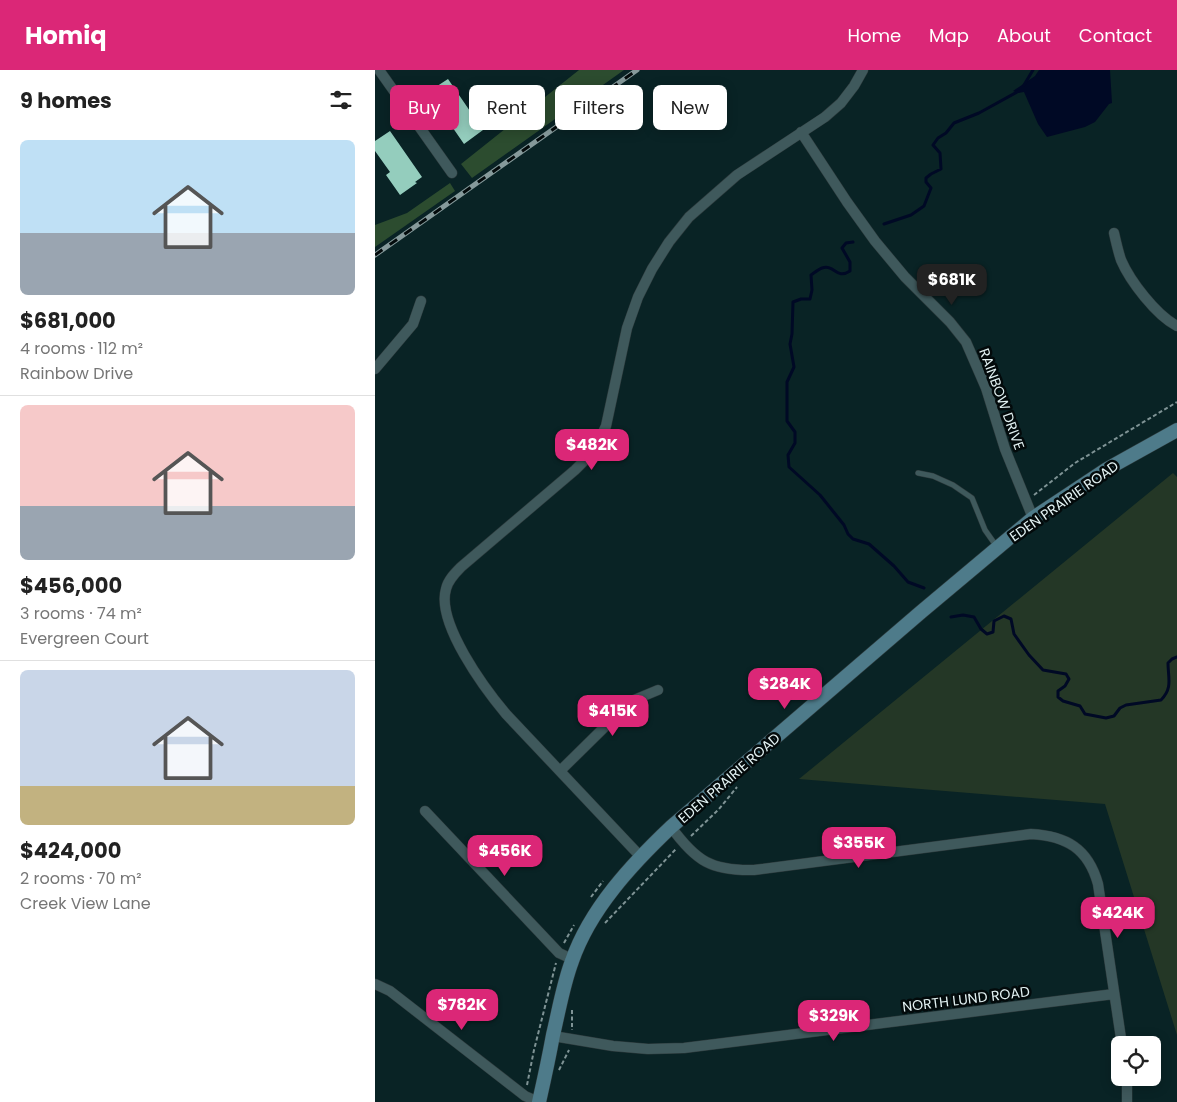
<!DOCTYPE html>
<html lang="en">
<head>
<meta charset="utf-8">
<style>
	body { margin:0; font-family:Poppins,sans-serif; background:#f2f2f2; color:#222; height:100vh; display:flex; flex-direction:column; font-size:19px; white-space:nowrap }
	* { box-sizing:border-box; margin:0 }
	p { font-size:16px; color:#767676 }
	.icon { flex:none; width:28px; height:28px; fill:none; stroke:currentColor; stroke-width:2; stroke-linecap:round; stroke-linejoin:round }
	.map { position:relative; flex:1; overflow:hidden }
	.drawer { display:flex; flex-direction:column; background:#fff; width:375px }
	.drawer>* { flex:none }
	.hud { position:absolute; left:15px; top:15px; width:475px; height:45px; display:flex; gap:10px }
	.tools { position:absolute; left:736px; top:966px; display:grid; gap:10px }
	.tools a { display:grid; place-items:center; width:50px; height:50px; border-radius:8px; background:#fff; box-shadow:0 2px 12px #0003; font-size:25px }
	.price { position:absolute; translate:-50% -42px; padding:0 11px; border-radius:10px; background:#db2777; color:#fff; font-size:16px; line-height:32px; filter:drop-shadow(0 1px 2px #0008) }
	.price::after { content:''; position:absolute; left:50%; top:30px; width:15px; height:11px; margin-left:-8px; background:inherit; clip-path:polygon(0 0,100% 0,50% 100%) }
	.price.active { background:#222; color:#fff }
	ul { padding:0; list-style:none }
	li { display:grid; align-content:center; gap:10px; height:265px; padding:0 20px }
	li+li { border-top:1px solid #e0e0e0 }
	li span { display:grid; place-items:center; height:155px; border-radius:8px; color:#555 }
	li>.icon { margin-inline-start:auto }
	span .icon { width:90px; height:90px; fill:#fffc; stroke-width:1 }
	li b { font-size:21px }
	h2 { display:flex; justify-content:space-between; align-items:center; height:60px; padding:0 20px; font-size:21px }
	.tag { padding:0 18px; border-radius:8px; background:#fff; box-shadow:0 2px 12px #0003; font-size:18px; line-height:45px }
	.tag.active { background:#db2777; color:#fff }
	header { display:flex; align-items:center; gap:30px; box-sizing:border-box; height:70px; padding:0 25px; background:#db2777; color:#fff }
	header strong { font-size:24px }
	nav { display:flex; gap:28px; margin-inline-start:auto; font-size:18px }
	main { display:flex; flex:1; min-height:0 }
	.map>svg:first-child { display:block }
	.green { fill:#243726 }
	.forest { fill:#2c4c2f }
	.water { fill:#000925 }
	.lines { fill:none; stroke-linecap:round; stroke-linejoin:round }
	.stream { stroke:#000925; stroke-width:3 }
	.building { fill:#94cdbd }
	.service-casing { stroke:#2d3a3c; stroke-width:6 }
	.minor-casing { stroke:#2d3a3c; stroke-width:11 }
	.secondary-casing { stroke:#2d3a3c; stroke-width:15 }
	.path { stroke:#7f9395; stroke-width:2; stroke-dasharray:4 2.5; stroke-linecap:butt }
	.service { stroke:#3f595c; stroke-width:5 }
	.minor { stroke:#3f595c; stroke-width:10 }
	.secondary { stroke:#4e7b8a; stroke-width:14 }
	.rail-casing { stroke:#869a9b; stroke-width:5 }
	.rail { stroke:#030a0b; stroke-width:3; stroke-dasharray:9; stroke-linecap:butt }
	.labels { text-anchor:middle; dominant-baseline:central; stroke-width:5; stroke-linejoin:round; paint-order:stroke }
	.street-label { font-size:14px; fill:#e3f2f3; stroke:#030a0b }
</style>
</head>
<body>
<header>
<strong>Homiq</strong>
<nav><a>Home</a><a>Map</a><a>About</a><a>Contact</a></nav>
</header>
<main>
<section class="drawer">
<h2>9 homes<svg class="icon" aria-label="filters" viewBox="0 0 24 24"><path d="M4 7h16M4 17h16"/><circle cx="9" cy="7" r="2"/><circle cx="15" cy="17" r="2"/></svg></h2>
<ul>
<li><span style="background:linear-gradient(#bfe0f5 60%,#9aa5b1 0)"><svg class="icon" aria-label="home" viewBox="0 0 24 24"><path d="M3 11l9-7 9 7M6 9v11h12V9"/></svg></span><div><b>$681,000</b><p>4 rooms · 112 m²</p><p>Rainbow Drive</p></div></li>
<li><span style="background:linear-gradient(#f6c9c9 65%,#9aa5b1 0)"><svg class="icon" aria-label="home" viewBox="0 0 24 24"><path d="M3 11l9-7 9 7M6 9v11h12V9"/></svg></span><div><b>$456,000</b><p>3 rooms · 74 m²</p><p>Evergreen Court</p></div></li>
<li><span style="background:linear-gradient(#c9d6e8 75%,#c2b280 0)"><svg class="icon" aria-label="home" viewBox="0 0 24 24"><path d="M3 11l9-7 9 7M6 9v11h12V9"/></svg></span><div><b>$424,000</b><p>2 rooms · 70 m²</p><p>Creek View Lane</p></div></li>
</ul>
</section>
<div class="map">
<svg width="802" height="1032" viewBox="0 0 802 1032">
	<rect width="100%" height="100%" fill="#092325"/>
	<!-- green -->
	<path class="green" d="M798,403L802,407V965L730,734L424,709Z"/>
	<!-- forest -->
	<path class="forest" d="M204,0H249L97,108L86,94Z
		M75,113L80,121L0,177V155L32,143Z"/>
	<!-- water -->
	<path class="water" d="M664,0H735L737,33L734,34L720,52L710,57L672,67L663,54L649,22L643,23L638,21L660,6Z"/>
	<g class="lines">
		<!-- stream -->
		<path class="stream" d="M649,15L658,0
			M509,154L536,145L549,136L556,118L551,112V108L556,104L566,99L565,83L558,75L563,68L571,63L579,53L604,43L644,21
			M478,172L471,173L467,178L475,192V201C461,210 460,194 447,198C444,199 439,203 436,205L437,220L435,229H426L418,232L417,264L415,274L419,297L412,312V351L420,362V373L413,385L414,397L445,425L469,455L473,464L478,469L494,474L519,496L533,512L549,518
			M576,547L588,545L599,547L606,559L612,564L618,562L619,551L629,546L636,549L639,564L654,585L668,600L691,604L694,609L690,616L683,621V627L688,631L705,636L710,644L731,648L739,646L745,638L751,635L786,630C798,618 793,608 793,593L797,589L802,587"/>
	</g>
	<!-- building -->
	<path class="building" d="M73,9L108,60L89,74L53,22Z
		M15,61L47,107L40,112L42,113L25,125L11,105L15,102L0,81V71Z"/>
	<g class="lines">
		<defs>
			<path id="service" d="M543,403L558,406L578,415L597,428L610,460L622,477"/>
			<path id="minor" d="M4,0L77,103
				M426,62L472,132L500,171L530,207L575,252L591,272L611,318L630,379L658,448
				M739,163C741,172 743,181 746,190C755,211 781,245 802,256
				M0,299L38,254L46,231
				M185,701L249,638L259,630L283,620
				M50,741L184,883L197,889
				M296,757C321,791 336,801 379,800L656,764C691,766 713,778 723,814L747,975
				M265,786L131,644C110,619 61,553 71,519C73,510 80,503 86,497L200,400L213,387L223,373L231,356L252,258L263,227L277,199L294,172L314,147L362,105L450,47L466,33L479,16L488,0
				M0,914L15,921L150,1026L164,1032
				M178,966L238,976L273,979L309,978L739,924
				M752,1032V1008"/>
			<path id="secondary" d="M164,1032C169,1010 174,987 178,965C184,940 188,915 197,891C215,839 257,794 296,757L546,542L658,448L732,399L802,360"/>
		</defs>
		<!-- service casing -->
		<use href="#service" class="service-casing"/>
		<!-- minor casing -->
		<use href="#minor" class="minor-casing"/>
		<!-- secondary casing -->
		<use href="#secondary" class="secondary-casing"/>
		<!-- path -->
		<path class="path" d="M659,425L700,393L802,332
			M316,766L344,739L362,717
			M216,827L228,811
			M230,853L301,779
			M189,873L199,855
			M197,940V960
			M184,1000L194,980
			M152,1015L159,980L181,893"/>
		<!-- service -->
		<use href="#service" class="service"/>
		<!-- minor -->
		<use href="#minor" class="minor"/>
		<!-- secondary -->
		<use href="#secondary" class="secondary"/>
		<defs>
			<path id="rail" d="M0,185L262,0"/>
		</defs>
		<!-- rail casing -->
		<use href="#rail" class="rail-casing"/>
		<!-- rail -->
		<use href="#rail" class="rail"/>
	</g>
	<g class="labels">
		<!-- street labels -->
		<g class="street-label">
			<text transform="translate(627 329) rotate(70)">RAINBOW DRIVE</text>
			<text transform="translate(689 431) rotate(-35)">EDEN PRAIRIE ROAD</text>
			<text transform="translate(354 708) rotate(-41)">EDEN PRAIRIE ROAD</text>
			<text transform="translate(591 929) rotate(-7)">NORTH LUND ROAD</text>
		</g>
	</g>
</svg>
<div class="tools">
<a><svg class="icon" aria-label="locate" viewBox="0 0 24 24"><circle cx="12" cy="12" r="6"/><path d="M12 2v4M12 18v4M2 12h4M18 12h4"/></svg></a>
</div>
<b class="price active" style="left:577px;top:236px">$681K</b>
<b class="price" style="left:217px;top:401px">$482K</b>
<b class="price" style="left:410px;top:640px">$284K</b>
<b class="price" style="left:238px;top:667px">$415K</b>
<b class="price" style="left:484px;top:799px">$355K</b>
<b class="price" style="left:130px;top:807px">$456K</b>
<b class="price" style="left:743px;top:869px">$424K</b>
<b class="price" style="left:87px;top:961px">$782K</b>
<b class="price" style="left:459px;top:972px">$329K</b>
<div class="hud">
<a class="tag active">Buy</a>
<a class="tag">Rent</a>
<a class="tag">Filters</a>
<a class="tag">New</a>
</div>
</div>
</main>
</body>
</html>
